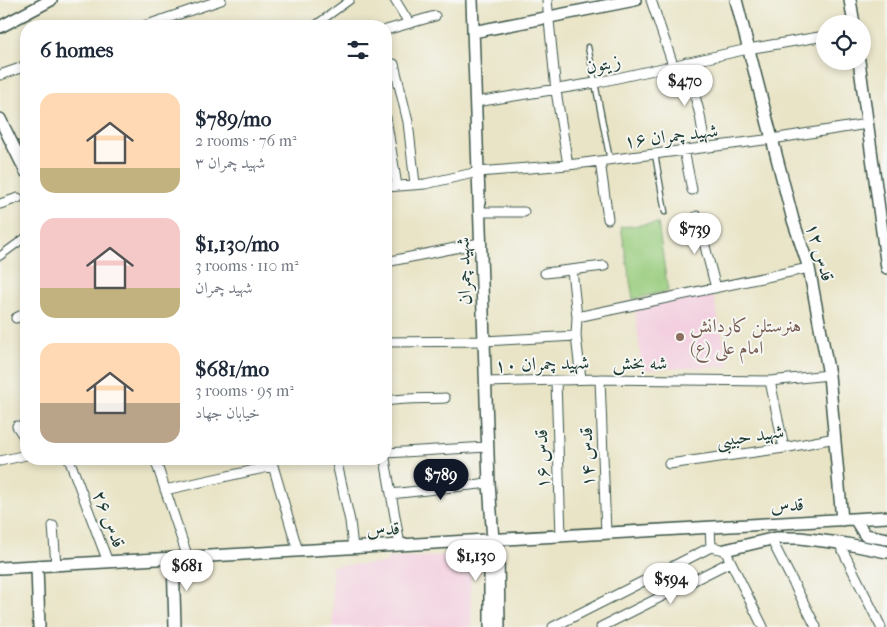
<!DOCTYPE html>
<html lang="en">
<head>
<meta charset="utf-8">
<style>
	body { margin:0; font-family:"IM FELL French Canon",Amiri,serif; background:#f2f2f3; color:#1f2937; height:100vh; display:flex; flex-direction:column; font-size:19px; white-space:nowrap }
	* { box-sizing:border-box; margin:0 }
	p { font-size:16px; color:#747a83 }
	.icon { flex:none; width:28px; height:28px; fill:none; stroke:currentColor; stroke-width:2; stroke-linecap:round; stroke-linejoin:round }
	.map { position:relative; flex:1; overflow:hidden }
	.details { position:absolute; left:20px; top:20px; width:372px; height:445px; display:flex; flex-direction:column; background:#fff; border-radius:20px; box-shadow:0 2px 8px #0003 }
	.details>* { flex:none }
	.fabs { position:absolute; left:816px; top:15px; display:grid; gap:10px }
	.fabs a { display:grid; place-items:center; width:55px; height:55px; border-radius:50%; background:#fff; box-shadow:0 2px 8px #0003; font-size:25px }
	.price { position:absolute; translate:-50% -42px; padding:0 11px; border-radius:18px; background:#fff; color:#222; font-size:16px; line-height:32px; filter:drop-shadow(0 1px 2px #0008) }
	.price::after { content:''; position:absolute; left:50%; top:30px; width:15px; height:11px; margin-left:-8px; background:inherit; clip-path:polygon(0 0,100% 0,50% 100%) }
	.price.selected { background:#111827; color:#fff }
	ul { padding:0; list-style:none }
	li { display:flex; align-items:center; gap:15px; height:125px; padding:0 20px }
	li span { display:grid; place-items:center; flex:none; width:140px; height:100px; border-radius:15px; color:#555 }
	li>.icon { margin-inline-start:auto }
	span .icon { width:60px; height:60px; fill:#fffc; stroke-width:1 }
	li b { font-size:21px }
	h2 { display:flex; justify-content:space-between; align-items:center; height:60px; padding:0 20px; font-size:21px }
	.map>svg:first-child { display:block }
	.built { fill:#f3cfdf }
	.green { fill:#98cc7d; stroke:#5c8458 }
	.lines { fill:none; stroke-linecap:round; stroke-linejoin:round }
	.service-casing { stroke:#3d564a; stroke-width:7 }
	.pedestrian-casing { stroke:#3d564a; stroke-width:9 }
	.minor-casing { stroke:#3d564a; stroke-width:11 }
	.tertiary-casing { stroke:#3d564a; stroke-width:14 }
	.service { stroke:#fff; stroke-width:4.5 }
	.pedestrian { stroke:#fff; stroke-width:7 }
	.minor { stroke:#fff; stroke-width:9 }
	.tertiary { stroke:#fff; stroke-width:11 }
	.education-dot { fill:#8d6e63; stroke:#f6f6f2; stroke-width:2 }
	.labels { text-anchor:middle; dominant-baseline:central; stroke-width:4; stroke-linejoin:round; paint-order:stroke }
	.street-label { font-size:19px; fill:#1f3d34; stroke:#f6f6f2 }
	.education-label { font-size:19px; fill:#785e54; stroke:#f6f6f2; text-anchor:start }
</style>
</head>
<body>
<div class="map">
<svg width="887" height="627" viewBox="0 0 887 627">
	<rect width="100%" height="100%" fill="#f6f6f2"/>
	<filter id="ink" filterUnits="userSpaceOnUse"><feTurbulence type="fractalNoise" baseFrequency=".02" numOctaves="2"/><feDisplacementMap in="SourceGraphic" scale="10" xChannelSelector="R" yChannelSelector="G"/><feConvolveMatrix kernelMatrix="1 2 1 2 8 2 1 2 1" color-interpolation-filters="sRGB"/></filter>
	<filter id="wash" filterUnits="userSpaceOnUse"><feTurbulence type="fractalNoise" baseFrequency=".0096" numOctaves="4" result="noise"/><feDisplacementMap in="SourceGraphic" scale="20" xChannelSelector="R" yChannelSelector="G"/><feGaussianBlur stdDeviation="1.12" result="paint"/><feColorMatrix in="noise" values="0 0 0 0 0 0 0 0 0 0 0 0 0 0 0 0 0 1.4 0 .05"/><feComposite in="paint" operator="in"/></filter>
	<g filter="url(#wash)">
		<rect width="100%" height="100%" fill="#e9e4c6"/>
		<!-- built -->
		<path class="built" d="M713,294L729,366L642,370L635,308Z
			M467,555L470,559L472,627H333L332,566L387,563V558Z"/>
		<!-- green -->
		<path class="green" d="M658,223L668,291L633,299L621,227Z"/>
	</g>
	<g filter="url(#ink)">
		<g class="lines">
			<defs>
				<path id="service" d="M588,47L610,160
					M655,154L665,212"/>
				<path id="pedestrian" d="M314,26L350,0
					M0,256L26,237"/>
				<path id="minor" d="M395,0L409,23
					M547,0L556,91L568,165
					M651,0L673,65
					M144,26L221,0
					M386,30L435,16
					M686,62L700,115L705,147
					M394,64L408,122L415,184
					M0,75L26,66
					M476,102L595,83L748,49L825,36
					M386,118L397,186
					M684,150L692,190
					M600,161L608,219
					M386,187L425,184L478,172L568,165L772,139L867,124
					M0,204L18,198
					M479,212H524
					M697,216L716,288
					M386,262L480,243
					M572,270L577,317L576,336L581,379
					M545,273L604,266
					M577,317L809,268
					M16,318L26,313
					M386,342L484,341L576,336
					M600,379L606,533
					M556,381L561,536
					M770,381L784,448
					M485,382L600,379L770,381L829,375
					M386,401C406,398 426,399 445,398
					M17,426L26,440
					M386,453L487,447
					M69,459L108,562
					M155,459L188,558
					M271,459L298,551
					M336,459L350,521L353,548
					M385,459L400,545
					M0,461L26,455
					M669,464L784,448L835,438
					M165,490L273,466
					M391,494L489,483
					M53,526L56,565
					M771,539L816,627
					M839,543L881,627
					M711,547L725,550L763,627
					M553,627L711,547L710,527
					M601,627L730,562"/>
				<path id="tertiary" d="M472,0L489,483L493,540L490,552V627
					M736,0L793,220L809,268L829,375L842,520
					M850,0L854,24
					M0,27L51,0
					M473,32L635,0
					M859,61L887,268
					M0,119L26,172
					M855,519L865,535L887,539
					M493,540L498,552L499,627
					M725,550L776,538H800L847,544L887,552
					M173,558L175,627
					M37,566L39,627
					M0,568L887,517"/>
			</defs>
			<!-- service casing -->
			<use href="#service" class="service-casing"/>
			<!-- pedestrian casing -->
			<use href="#pedestrian" class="pedestrian-casing"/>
			<!-- minor casing -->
			<use href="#minor" class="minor-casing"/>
			<!-- tertiary casing -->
			<use href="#tertiary" class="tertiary-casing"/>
			<!-- service -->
			<use href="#service" class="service"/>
			<!-- pedestrian -->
			<use href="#pedestrian" class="pedestrian"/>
			<!-- minor -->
			<use href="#minor" class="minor"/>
			<!-- tertiary -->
			<use href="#tertiary" class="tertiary"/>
		</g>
	</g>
	<!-- markers -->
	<circle class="education-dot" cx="680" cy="337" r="5"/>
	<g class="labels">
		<!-- street labels -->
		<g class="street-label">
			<text transform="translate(603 64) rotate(-12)">زیتون</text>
			<text transform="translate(671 136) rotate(-7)">شهید چمران ۱۶</text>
			<text transform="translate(820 252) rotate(74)">قدس ۱۲</text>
			<text transform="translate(464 271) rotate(-92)">شهید چمران</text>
			<text transform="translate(640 363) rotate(1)">شه بخش</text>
			<text transform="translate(542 364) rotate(-2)">شهید چمران ۱۰</text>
			<text transform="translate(750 436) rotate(-8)">شهید حبیبی</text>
			<text transform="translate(587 457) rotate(-92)">قدس ۱۴</text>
			<text transform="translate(542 459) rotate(-92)">قدس ۱۶</text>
			<text transform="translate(787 505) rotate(-3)">قدس</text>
			<text transform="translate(109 519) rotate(69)">قدس ۲۶</text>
			<text transform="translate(383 529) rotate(-3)">قدس</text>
		</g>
		<!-- education labels -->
		<g class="education-label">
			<text x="690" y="326">هنرستلن کاردانش<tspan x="690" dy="22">امام علی (ع)</tspan></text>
		</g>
	</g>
</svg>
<div class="fabs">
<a><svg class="icon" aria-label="locate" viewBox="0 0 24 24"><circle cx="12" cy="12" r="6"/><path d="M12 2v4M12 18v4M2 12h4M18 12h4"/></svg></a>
</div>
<b class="price" style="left:685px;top:107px">$470</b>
<b class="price" style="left:695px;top:255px">$739</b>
<b class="price selected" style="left:441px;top:501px">$789</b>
<b class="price" style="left:476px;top:582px">$1,130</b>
<b class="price" style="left:187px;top:592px">$681</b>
<b class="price" style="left:671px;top:605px">$594</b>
<section class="details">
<h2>6 homes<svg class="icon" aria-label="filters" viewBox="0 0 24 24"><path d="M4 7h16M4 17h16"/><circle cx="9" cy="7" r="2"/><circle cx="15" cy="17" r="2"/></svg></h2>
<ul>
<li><span style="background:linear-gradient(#ffd9b3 75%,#c2b280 0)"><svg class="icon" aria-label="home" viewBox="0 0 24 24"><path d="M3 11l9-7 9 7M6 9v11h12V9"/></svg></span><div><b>$789/mo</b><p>2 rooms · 76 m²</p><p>شهید چمران ۳</p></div></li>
<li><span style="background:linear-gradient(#f6c9c9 70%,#c2b280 0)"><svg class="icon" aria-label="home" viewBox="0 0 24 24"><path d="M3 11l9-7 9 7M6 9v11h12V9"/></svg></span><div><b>$1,130/mo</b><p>3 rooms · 110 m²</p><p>شهید چمران</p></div></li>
<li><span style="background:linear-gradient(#ffd9b3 60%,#b9a48a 0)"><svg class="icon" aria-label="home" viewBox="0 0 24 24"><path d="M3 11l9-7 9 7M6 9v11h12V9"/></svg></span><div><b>$681/mo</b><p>3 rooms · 95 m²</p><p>خیابان جهاد</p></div></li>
</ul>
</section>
</div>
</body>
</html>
